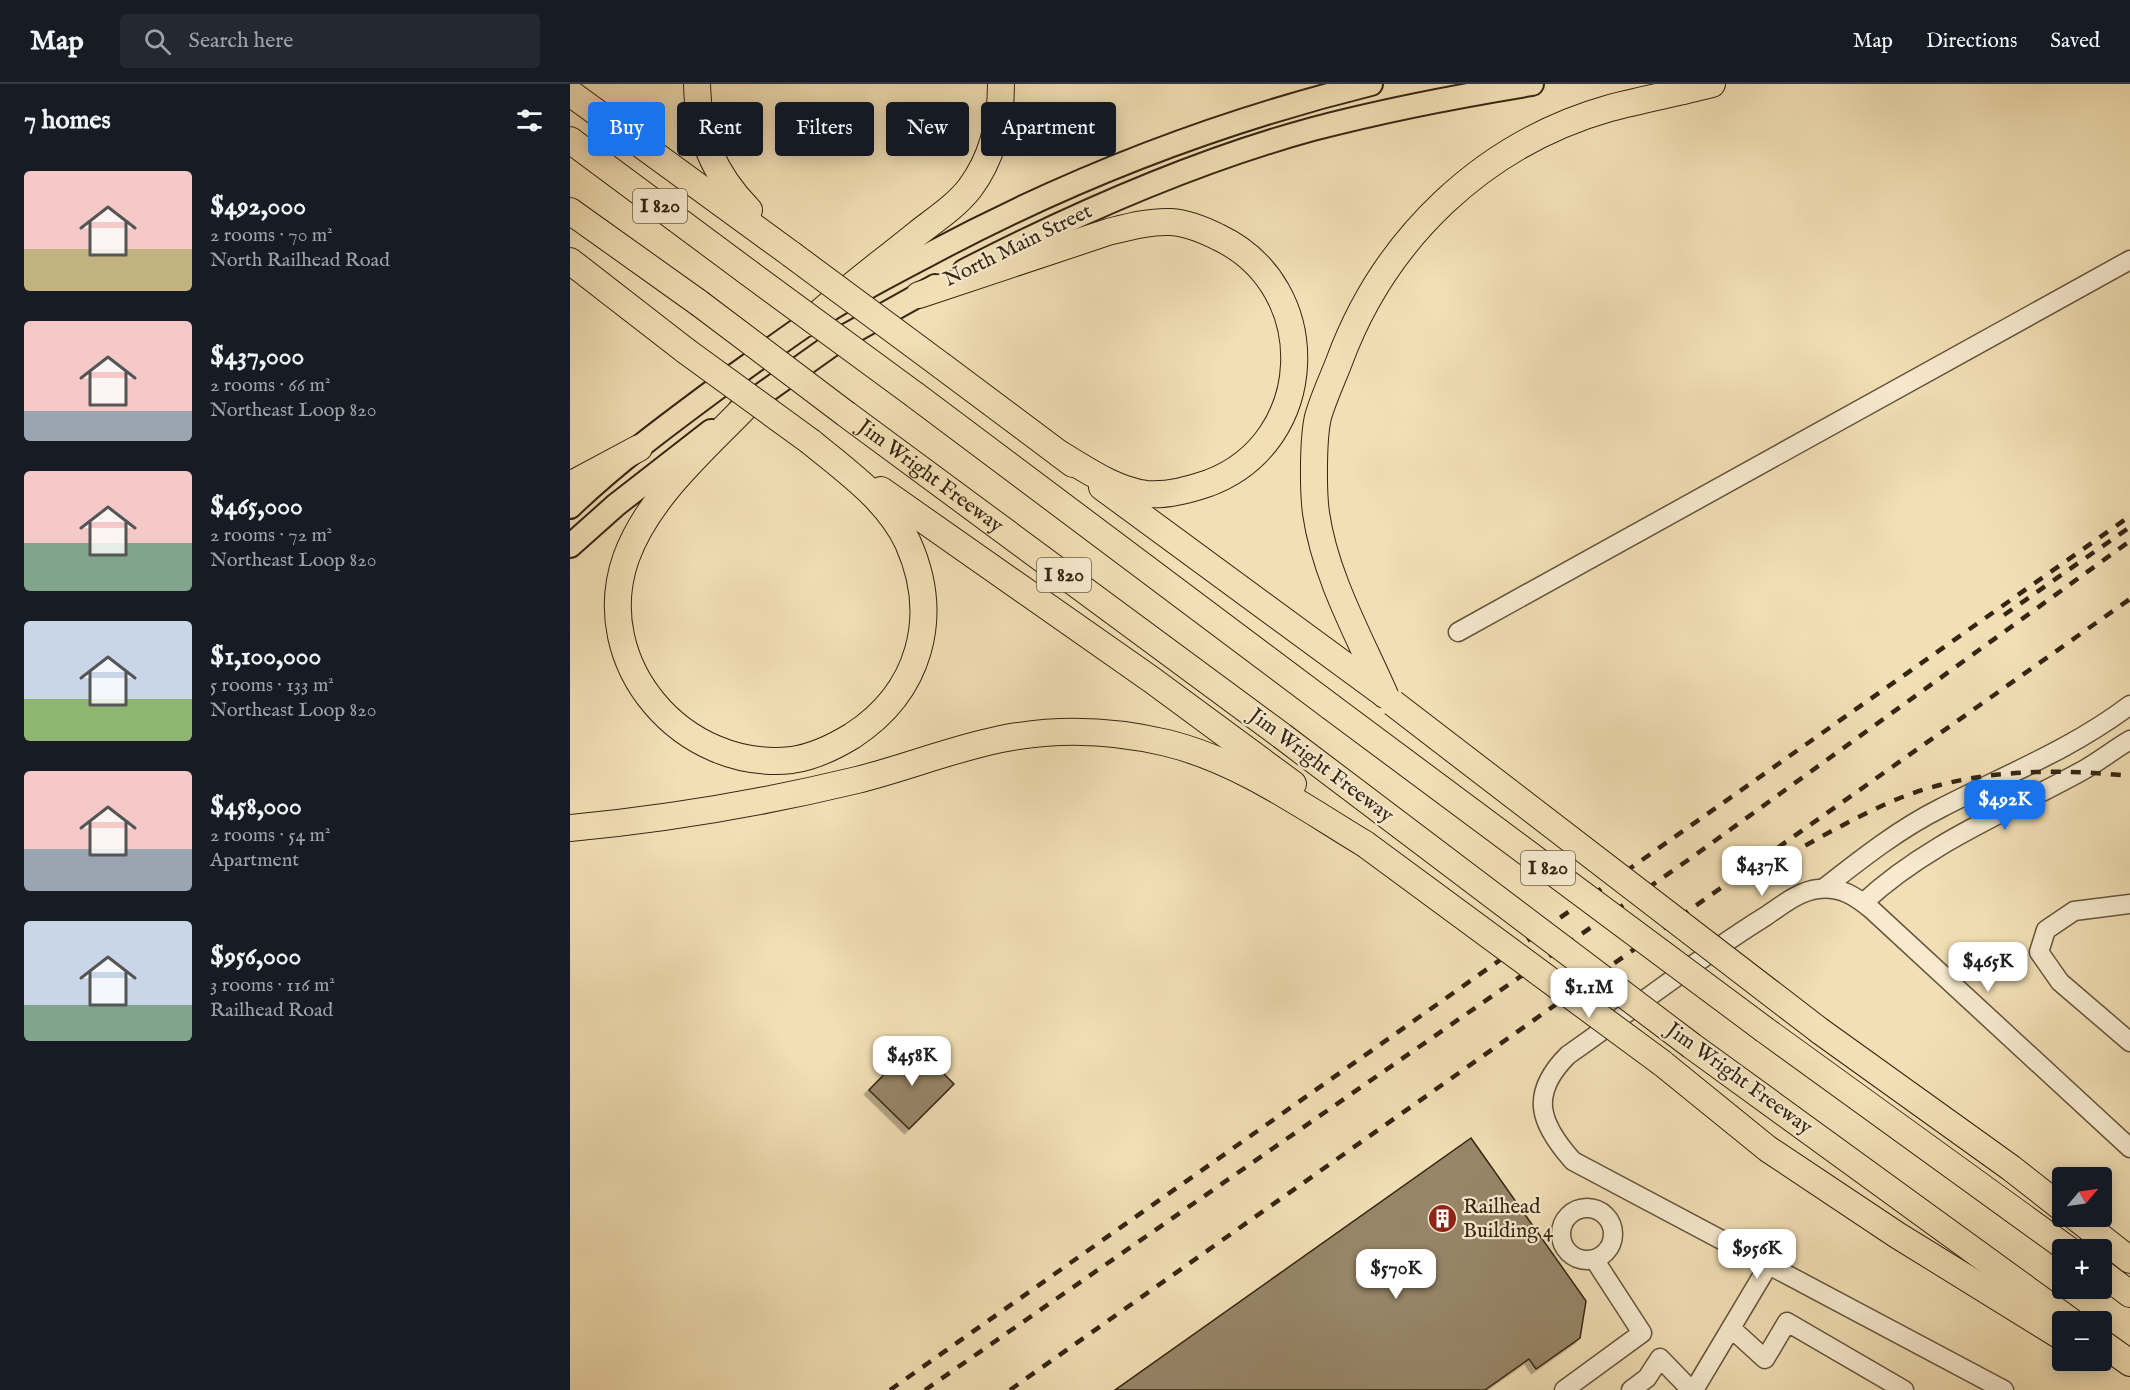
<!DOCTYPE html>
<html lang="en">
<head>
<meta charset="utf-8">
<style>
	body { margin:0; font-family:"IM FELL English",serif; background:#242831; color:#f1f3f6; height:100vh; display:flex; flex-direction:column; font-size:22px; white-space:nowrap }
	* { box-sizing:border-box; margin:0 }
	p { font-size:20px; color:#9ea1a6 }
	.icon { flex:none; width:33px; height:33px; fill:none; stroke:currentColor; stroke-width:2; stroke-linecap:round; stroke-linejoin:round }
	.map { position:relative; flex:1; overflow:hidden }
	.side { display:flex; flex-direction:column; background:#171b24; width:570px }
	.side>* { flex:none }
	.hud { position:absolute; left:18px; top:18px; width:570px; height:54px; display:flex; gap:12px }
	.needle { width:39px; rotate:61deg }
	.buttons { position:absolute; left:1482px; top:1083px; display:grid; gap:12px }
	.buttons a { display:grid; place-items:center; width:60px; height:60px; border-radius:6px; background:#171b24; box-shadow:0 3px 15px #0003; font-size:30px }
	.price { position:absolute; translate:-50% -51px; padding:0 14px; border-radius:12px; background:#fff; color:#222; font-size:20px; line-height:39px; filter:drop-shadow(0 2px 3px #0008) }
	.price::after { content:''; position:absolute; left:50%; top:36px; width:18px; height:14px; margin-left:-9px; background:inherit; clip-path:polygon(0 0,100% 0,50% 100%) }
	.price.selected { background:#1a73e8; color:#fff }
	ul { padding:0; list-style:none }
	li { display:flex; align-items:center; gap:18px; height:150px; padding:0 24px }
	li span { display:grid; place-items:center; flex:none; width:168px; height:120px; border-radius:6px; color:#555 }
	li>.icon { margin-inline-start:auto }
	span .icon { width:72px; height:72px; fill:#fffc; stroke-width:1 }
	li b { font-size:26px }
	h2 { display:flex; justify-content:space-between; align-items:center; height:72px; padding:0 24px; font-size:26px }
	.tag { padding:0 21px; border-radius:6px; background:#171b24; box-shadow:0 3px 15px #0003; font-size:21px; line-height:54px }
	.tag.selected { background:#1a73e8; color:#fff }
	header { display:flex; align-items:center; gap:36px; box-sizing:border-box; height:84px; padding:0 30px; background:#171b24; border-bottom:2px solid #363941 }
	header strong { font-size:28px }
	nav { display:flex; gap:33px; margin-inline-start:auto; font-size:21px }
	.search { width:420px; height:54px; background:#242831; display:flex; align-items:center; gap:15px; box-sizing:border-box; padding:0 21px; border-radius:6px; color:#9ea1a6; font-size:22px }
	main { display:flex; flex:1; min-height:0 }
	.map>svg:first-child { display:block }
	.building { fill:#978667; stroke:#352513; stroke-width:1.5; filter:url(#shadow) }
	.lines { fill:none; stroke-linecap:round; stroke-linejoin:round }
	.minor-casing { stroke:#64543c; stroke-width:21 }
	.major-casing { stroke:#352513; stroke-width:26 }
	.highway-casing { stroke:#352513; stroke-width:28 }
	.minor { stroke:#f7eacf; stroke-width:18 }
	.major { stroke:#f2dfb5; stroke-width:22 }
	.highway { stroke:#f2dfb5; stroke-width:26 }
	.rail { stroke:#352513; stroke-width:4.5; stroke-dasharray:10 10; stroke-linecap:butt }
	.highway-bridge-casing { stroke:#352513; stroke-width:28; stroke-linecap:butt }
	.highway-bridge { stroke:#f2dfb5; stroke-width:26 }
	.labels { text-anchor:middle; dominant-baseline:central; stroke-width:4.5; stroke-linejoin:round; paint-order:stroke }
	.shield { fill:#f7eacf; stroke:#6f604b; stroke-width:1.5 }
	.shield-label { font-size:20px; font-weight:bold; fill:#352513 }
	.street-label { font-size:21px; fill:#352513; stroke:#f7eacf }
	.poi-label { font-size:21px; fill:#352513; stroke:#f7eacf; text-anchor:start }
</style>
</head>
<body>
<header>
<strong>Map</strong>
<div class="search"><svg class="icon" aria-label="search" viewBox="0 0 24 24"><circle cx="10" cy="10" r="6"/><path d="M15 15l6 6"/></svg>Search here</div>
<nav><a>Map</a><a>Directions</a><a>Saved</a></nav>
</header>
<main>
<section class="side">
<h2>7 homes<svg class="icon" aria-label="filters" viewBox="0 0 24 24"><path d="M4 7h16M4 17h16"/><circle cx="9" cy="7" r="2"/><circle cx="15" cy="17" r="2"/></svg></h2>
<ul>
<li><span style="background:linear-gradient(#f6c9c9 65%,#c2b280 0)"><svg class="icon" aria-label="home" viewBox="0 0 24 24"><path d="M3 11l9-7 9 7M6 9v11h12V9"/></svg></span><div><b>$492,000</b><p>2 rooms · 70 m²</p><p>North Railhead Road</p></div></li>
<li><span style="background:linear-gradient(#f6c9c9 75%,#9aa5b1 0)"><svg class="icon" aria-label="home" viewBox="0 0 24 24"><path d="M3 11l9-7 9 7M6 9v11h12V9"/></svg></span><div><b>$437,000</b><p>2 rooms · 66 m²</p><p>Northeast Loop 820</p></div></li>
<li><span style="background:linear-gradient(#f6c9c9 60%,#7fa58c 0)"><svg class="icon" aria-label="home" viewBox="0 0 24 24"><path d="M3 11l9-7 9 7M6 9v11h12V9"/></svg></span><div><b>$465,000</b><p>2 rooms · 72 m²</p><p>Northeast Loop 820</p></div></li>
<li><span style="background:linear-gradient(#c9d6e8 65%,#8fb573 0)"><svg class="icon" aria-label="home" viewBox="0 0 24 24"><path d="M3 11l9-7 9 7M6 9v11h12V9"/></svg></span><div><b>$1,100,000</b><p>5 rooms · 133 m²</p><p>Northeast Loop 820</p></div></li>
<li><span style="background:linear-gradient(#f6c9c9 65%,#9aa5b1 0)"><svg class="icon" aria-label="home" viewBox="0 0 24 24"><path d="M3 11l9-7 9 7M6 9v11h12V9"/></svg></span><div><b>$458,000</b><p>2 rooms · 54 m²</p><p>Apartment</p></div></li>
<li><span style="background:linear-gradient(#c9d6e8 70%,#7fa58c 0)"><svg class="icon" aria-label="home" viewBox="0 0 24 24"><path d="M3 11l9-7 9 7M6 9v11h12V9"/></svg></span><div><b>$956,000</b><p>3 rooms · 116 m²</p><p>Railhead Road</p></div></li>
</ul>
</section>
<div class="map">
<svg width="1560" height="1306" viewBox="0 0 1560 1306">
	<defs>
		<filter id="shadow"><feDropShadow dx="-4.5" dy="4.5" stdDeviation="0" flood-color="#0004"/></filter>
	</defs>
	<rect width="100%" height="100%" fill="#f2dfb5"/>
	<filter id="stains"><feTurbulence type="fractalNoise" baseFrequency=".00333" numOctaves="4"/><feColorMatrix values="0 0 0 0 .2 0 0 0 0 .09 0 0 0 0 .02 0 0 0 .5 -.17"/></filter>
	<radialGradient id="worn" r=".72"><stop offset=".6" stop-color="#630" stop-opacity="0"/><stop offset="1" stop-color="#630" stop-opacity=".3"/></radialGradient>
	<!-- building -->
	<path class="building" d="M344,960L384,1000L339,1045L299,1006Z
		M901,1054L1016,1217L1010,1254L966,1285L959,1275L915,1306H545Z"/>
	<g class="lines">
		<defs>
			<path id="minor" d="M888,548L1560,176
				M1254,804C1291,775 1329,745 1371,724C1435,691 1502,665 1560,621
				M1293,819C1356,760 1435,729 1510,688C1527,679 1543,666 1560,656
				M1560,820L1504,827L1476,846L1469,868L1490,898L1560,958
				M991 1150a26 26 0 1 1 52 0a26 26 0 1 1-52 0Z
				M1161,1244L1195,1275L1217,1238L1334,1306
				M994,1306L1072,1249L1024,1175
				M1061,1306L1077,1294L1090,1274L1121,1306
				M1124,1306L1198,1182
				M1434,1306L1003,1077C969,1039 959,1010 998,971C1064,925 1128,874 1196,832C1211,822 1229,807 1248,805C1270,802 1285,812 1301,825L1560,1064"/>
			<path id="major" d="M394,187C505,130 622,78 743,45C815,26 888,12 962,0
				M170,326L270,255L365,202
				M0,423C49,376 104,336 158,296C184,278 210,258 237,240C274,215 316,193 356,172C499,95 643,39 801,0
				M0,462L46,421L141,347"/>
			<g id="highway">
				<path d="M127,0C128,52 143,89 179,126"/>
				<path d="M0,9L221,170"/>
				<path d="M0,56L179,189"/>
				<path d="M0,127L129,219"/>
				<path d="M0,177L116,267"/>
				<path d="M349,211L538,148C558,143 580,137 601,138C617,139 634,146 648,153C754,203 748,358 639,399C619,406 597,412 576,410C545,406 517,386 490,370"/>
				<path d="M238,239C273,207 311,179 348,149C366,135 386,122 400,104C423,73 431,37 431,0"/>
				<path d="M372,282L503,380"/>
				<path d="M345,311L761,623"/>
				<path d="M178,320C134,366 78,413 56,474C19,580 113,688 222,676C243,673 264,663 282,652C350,608 371,533 338,459C318,416 277,388 241,358"/>
				<path id="s1" d="M276,330L712,652"/>
				<path d="M0,401L69,364"/>
				<path d="M532,403L814,610"/>
				<path d="M311,406L582,596L723,700"/>
				<path d="M815,611C789,552 755,492 746,429C743,407 743,354 748,333C753,315 762,296 769,278C814,155 913,60 1040,24C1074,15 1108,9 1142,0"/>
				<path d="M0,744C97,735 192,719 287,696C335,684 382,665 431,655C486,644 543,646 597,659C670,677 732,722 795,760"/>
				<path d="M1195,946L1499,1166"/>
				<path d="M1250,947L1441,1084L1492,1124"/>
				<path d="M1122,962L1502,1238"/>
				<path d="M1092,979L1198,1065L1327,1151L1492,1253"/>
				<path d="M1504,1132L1560,1176"/>
				<path d="M1532,1189L1560,1210"/>
				<path d="M1532,1259L1560,1279"/>
			</g>
		</defs>
		<!-- minor casing -->
		<use href="#minor" class="minor-casing"/>
		<!-- major casing -->
		<use href="#major" class="major-casing"/>
		<!-- highway casing -->
		<use href="#highway" class="highway-casing"/>
		<!-- minor -->
		<use href="#minor" class="minor"/>
		<!-- major -->
		<use href="#major" class="major"/>
		<!-- highway -->
		<use href="#highway" class="highway"/>
		<!-- rail -->
		<path class="rail" d="M1434,531L1560,443
			M1183,791C1230,765 1276,737 1325,716C1399,685 1482,684 1560,692
			M320,1306L1560,432
			M355,1306L1121,774L1560,457
			M440,1306L1560,515"/>
		<defs>
			<path id="highway-bridge" d="M221,170L372,282
				M179,189L345,311
				M129,219L276,330
				M116,267L241,358
				M823,619L1250,947
				M761,623L1195,946
				M712,652L1122,962
				M795,760L1092,979"/>
		</defs>
		<!-- highway-bridge casing -->
		<use href="#highway-bridge" class="highway-bridge-casing"/>
		<!-- highway-bridge -->
		<use href="#highway-bridge" class="highway-bridge"/>
	</g>
	<!-- icons -->
	<defs>
		<symbol id="building-disc" viewBox="-11 -11 22 22"><circle r="9.5" fill="#8f2418" stroke="#f7eacf"/><path d="M-4-6H4V6H1V3H-1V6H-4ZM-2.5-4.3h1.7v1.8h-1.7ZM.8-4.3h1.7v1.8H.8ZM-2.5-1h1.7V.8h-1.7ZM.8-1h1.7V.8H.8Z" fill="#fff"/></symbol>
	</defs>
	<g fill-rule="evenodd">
		<use href="#building-disc" x="856" y="1118" width="33" height="33"/>
	</g>
	<g class="labels">
		<!-- shield labels -->
		<g class="shield">
			<rect x="63" y="105" width="54" height="34" rx="4.5"/>
			<rect x="467" y="474" width="54" height="34" rx="4.5"/>
			<rect x="951" y="767" width="54" height="34" rx="4.5"/>
		</g>
		<g class="shield-label">
			<text x="90" y="122">I 820</text>
			<text x="494" y="491">I 820</text>
			<text x="978" y="784">I 820</text>
		</g>
		<!-- street labels -->
		<g class="street-label">
			<text transform="translate(448 162) rotate(-26)">North Main Street</text>
			<text stroke="none"><textPath href="#s1" startOffset="105">Jim Wright Freeway</textPath></text>
			<text transform="translate(751 682) rotate(37)">Jim Wright Freeway</text>
			<text transform="translate(1169 995) rotate(36)">Jim Wright Freeway</text>
		</g>
		<!-- poi labels -->
		<g class="poi-label">
			<text x="893" y="1123">Railhead<tspan x="893" dy="24">Building 4</tspan></text>
		</g>
	</g>
	<rect width="100%" height="100%" filter="url(#stains)"/>
	<rect width="100%" height="100%" fill="url(#worn)"/>
</svg>
<div class="buttons">
<a><svg class="needle" viewBox="-14 -14 28 28"><path d="M0-13l5 13h-10z" fill="#e53935"/><path d="M0 13l5-13h-10z" fill="#9ea1a6"/></svg></a>
<a>+</a>
<a>−</a>
</div>
<b class="price selected" style="left:1435px;top:747px">$492K</b>
<b class="price" style="left:1192px;top:813px">$437K</b>
<b class="price" style="left:1418px;top:909px">$465K</b>
<b class="price" style="left:1019px;top:935px">$1.1M</b>
<b class="price" style="left:342px;top:1003px">$458K</b>
<b class="price" style="left:1187px;top:1196px">$956K</b>
<b class="price" style="left:826px;top:1216px">$570K</b>
<div class="hud">
<a class="tag selected">Buy</a>
<a class="tag">Rent</a>
<a class="tag">Filters</a>
<a class="tag">New</a>
<a class="tag">Apartment</a>
</div>
</div>
</main>
</body>
</html>
